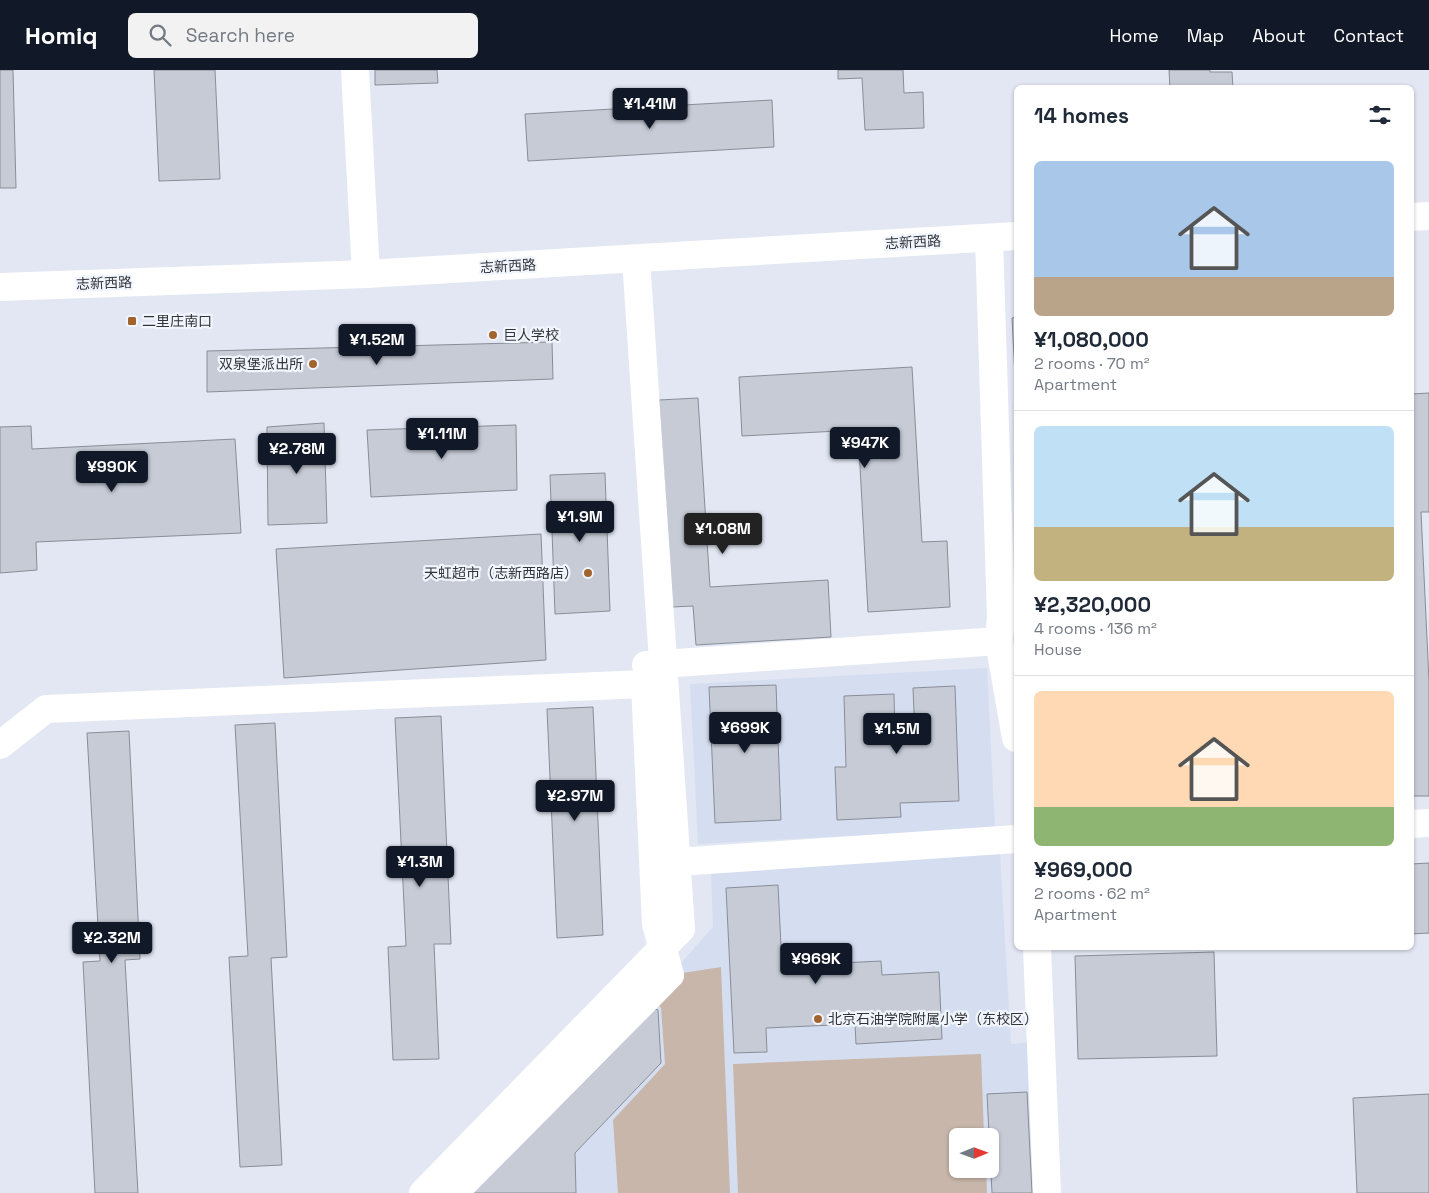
<!DOCTYPE html>
<html lang="en">
<head>
<meta charset="utf-8">
<style>
	body { margin:0; font-family:"Space Grotesk","Noto Sans SC",sans-serif; background:#f2f2f3; color:#1f2937; height:100vh; display:flex; flex-direction:column; font-size:19px; white-space:nowrap }
	* { box-sizing:border-box; margin:0 }
	p { font-size:16px; color:#747a83 }
	.icon { flex:none; width:28px; height:28px; fill:none; stroke:currentColor; stroke-width:2; stroke-linecap:round; stroke-linejoin:round }
	.map { position:relative; flex:1; overflow:hidden }
	.side { position:absolute; left:1014px; top:15px; width:400px; height:865px; display:flex; flex-direction:column; background:#fff; border-radius:8px; box-shadow:0 1px 4px #0004 }
	.side>* { flex:none }
	.needle { width:32px; rotate:89deg }
	.fabs { position:absolute; left:949px; top:1058px; display:grid; gap:10px }
	.fabs a { display:grid; place-items:center; width:50px; height:50px; border-radius:8px; background:#fff; box-shadow:0 1px 4px #0004; font-size:25px }
	.price { position:absolute; translate:-50% -42px; padding:0 11px; border-radius:5px; background:#111827; color:#fff; font-size:16px; line-height:32px; filter:drop-shadow(0 1px 2px #0008) }
	.price::after { content:''; position:absolute; left:50%; top:30px; width:15px; height:11px; margin-left:-8px; background:inherit; clip-path:polygon(0 0,100% 0,50% 100%) }
	.price.on { background:#222; color:#fff }
	ul { padding:0; list-style:none }
	li { display:grid; align-content:center; gap:10px; height:265px; padding:0 20px }
	li+li { border-top:1px solid #e0e1e3 }
	li span { display:grid; place-items:center; height:155px; border-radius:8px; color:#555 }
	li>.icon { margin-inline-start:auto }
	span .icon { width:90px; height:90px; fill:#fffc; stroke-width:1 }
	li b { font-size:21px }
	h2 { display:flex; justify-content:space-between; align-items:center; height:60px; padding:0 20px; font-size:21px }
	header { display:flex; align-items:center; gap:30px; box-sizing:border-box; height:70px; padding:0 25px; background:#111827; color:#fff }
	header strong { font-size:24px }
	nav { display:flex; gap:28px; margin-inline-start:auto; font-size:18px }
	.search { width:350px; height:45px; background:#f2f2f3; display:flex; align-items:center; gap:12px; box-sizing:border-box; padding:0 18px; border-radius:8px; color:#747a83; font-size:19px }
	.map>svg:first-child { display:block }
	.built { fill:#d5def1; fill-rule:evenodd }
	.green { fill:#c7b6a9 }
	.building { fill:#c6cbd6; stroke:#888d97 }
	.lines { fill:none; stroke-linecap:round; stroke-linejoin:round }
	.street { stroke:#fff; stroke-width:28 }
	.secondary { stroke:#fff; stroke-width:28 }
	.poi-dot { fill:#a3632d; stroke:#f0f5fe; stroke-width:2 }
	.labels { text-anchor:middle; dominant-baseline:central; stroke-width:4.5; stroke-linejoin:round; paint-order:stroke }
	.street-label { font-size:14px; fill:#323438; stroke:#f0f5fe }
	.poi-label { font-size:14px; fill:#323438; stroke:#f0f5fe; text-anchor:start }
</style>
</head>
<body>
<header>
<strong>Homiq</strong>
<div class="search"><svg class="icon" aria-label="search" viewBox="0 0 24 24"><circle cx="10" cy="10" r="6"/><path d="M15 15l6 6"/></svg>Search here</div>
<nav><a>Home</a><a>Map</a><a>About</a><a>Contact</a></nav>
</header>
<div class="map">
<svg width="1429" height="1123" viewBox="0 0 1429 1123">
	<rect width="100%" height="100%" fill="#e2e7f3"/>
	<!-- built -->
	<path class="built" d="M987,598L995,758L698,774L690,614Z
		M1000,782L1011,974L1034,972L1037,1123H454L670,905L713,857L711,804ZM958,1066H990V1099H958Z"/>
	<!-- green -->
	<path class="green" d="M721,897L730,1123H618L613,1050L665,994L661,938L650,925L670,905Z
		M981,984L984,1066H958V1099H986L987,1123H738L733,994Z"/>
	<!-- building -->
	<path class="building" d="M0,0H13L16,118H0Z
		M154,0H215L220,109L159,111Z
		M375,0H437L438,13L375,15Z
		M838,0H903L904,23L923,22L924,58L865,60L862,8L838,9Z
		M1169,0H1210V2H1232L1233,18H1170Z
		M772,30L774,77L528,91L525,44Z
		M1016,247V326L1012,248Z
		M552,272L553,309L207,322V281Z
		M912,297L922,472L947,471L950,537L868,542L858,360L742,366L739,307Z
		M1429,323V442H1421L1429,611V726H1411V324Z
		M698,328L710,517L828,510L831,567L696,575L693,536L672,537L659,330Z
		M324,353L327,453L268,455L267,357Z
		M516,355L517,420L371,427L367,360Z
		M31,356L32,379L235,369L241,463L36,472L37,500L0,503V357Z
		M605,403L610,541L555,544L550,405Z
		M541,464L546,590L284,608L276,479Z
		M776,615L781,750L715,753L709,617Z
		M955,616L959,731L900,733L901,747L837,750L835,697H846L844,626L894,624L895,667L915,666L913,618Z
		M593,637L603,865L557,868L547,639Z
		M441,646L451,874H434L439,989L393,990L388,877L406,876L395,648Z
		M275,653L287,887L271,888L282,1095L240,1097L229,887L248,886L235,655Z
		M129,661L140,889L125,890L138,1123H95L83,892L100,891L87,663Z
		M1429,793V863L1411,864V794Z
		M778,815L782,896L881,891L882,905L939,902L942,969L856,974L855,954L766,958L767,982L734,983L726,818Z
		M1214,882L1217,986L1078,989L1075,886Z
		M644,935L658,940L661,993L575,1083L576,1123H461Z
		M1027,1022L1032,1123H992L987,1024Z
		M1429,1024V1123H1357L1353,1028Z"/>
	<g class="lines">
		<!-- street -->
		<path class="street" d="M355,0L366,204
			M989,168L1001,547L999,571L1016,668
			M646,595L999,571
			M0,675L46,639L645,614L656,854L670,905L454,1123
			M1411,754L1429,753
			M677,792L1016,769
			M1037,878L1047,1123
			M423,1123L681,859L636,189"/>
		<!-- secondary -->
		<path class="secondary" d="M1411,147L1429,146
			M0,217L366,204L1016,166"/>
	</g>
	<!-- markers -->
	<g class="poi-dot">
		<rect x="127" y="246" width="10" height="10" rx="2.5"/>
		<circle cx="493" cy="265" r="5"/>
		<circle cx="313" cy="294" r="5"/>
		<circle cx="588" cy="503" r="5"/>
		<circle cx="818" cy="949" r="5"/>
	</g>
	<g class="labels">
		<!-- street labels -->
		<g class="street-label">
			<text transform="translate(913 172) rotate(-3)">志新西路</text>
			<text transform="translate(508 196) rotate(-3)">志新西路</text>
			<text transform="translate(104 213) rotate(-2)">志新西路</text>
		</g>
		<!-- poi labels -->
		<g class="poi-label">
			<text x="142" y="251">二里庄南口</text>
			<text x="503" y="265">巨人学校</text>
			<text x="303" y="294" text-anchor="end">双泉堡派出所</text>
			<text x="578" y="503" text-anchor="end">天虹超市（志新西路店）</text>
			<text x="828" y="949">北京石油学院附属小学（东校区）</text>
		</g>
	</g>
</svg>
<div class="fabs">
<a><svg class="needle" viewBox="-14 -14 28 28"><path d="M0-13l5 13h-10z" fill="#e53935"/><path d="M0 13l5-13h-10z" fill="#747a83"/></svg></a>
</div>
<b class="price" style="left:650px;top:60px">¥1.41M</b>
<b class="price" style="left:377px;top:296px">¥1.52M</b>
<b class="price" style="left:442px;top:390px">¥1.11M</b>
<b class="price" style="left:865px;top:399px">¥947K</b>
<b class="price" style="left:297px;top:405px">¥2.78M</b>
<b class="price" style="left:112px;top:423px">¥990K</b>
<b class="price" style="left:580px;top:473px">¥1.9M</b>
<b class="price on" style="left:723px;top:485px">¥1.08M</b>
<b class="price" style="left:745px;top:684px">¥699K</b>
<b class="price" style="left:897px;top:685px">¥1.5M</b>
<b class="price" style="left:575px;top:752px">¥2.97M</b>
<b class="price" style="left:420px;top:818px">¥1.3M</b>
<b class="price" style="left:112px;top:894px">¥2.32M</b>
<b class="price" style="left:816px;top:915px">¥969K</b>
<section class="side">
<h2>14 homes<svg class="icon" aria-label="filters" viewBox="0 0 24 24"><path d="M4 7h16M4 17h16"/><circle cx="9" cy="7" r="2"/><circle cx="15" cy="17" r="2"/></svg></h2>
<ul>
<li><span style="background:linear-gradient(#a9c7e8 75%,#b9a48a 0)"><svg class="icon" aria-label="home" viewBox="0 0 24 24"><path d="M3 11l9-7 9 7M6 9v11h12V9"/></svg></span><div><b>¥1,080,000</b><p>2 rooms · 70 m²</p><p>Apartment</p></div></li>
<li><span style="background:linear-gradient(#bfe0f5 65%,#c2b280 0)"><svg class="icon" aria-label="home" viewBox="0 0 24 24"><path d="M3 11l9-7 9 7M6 9v11h12V9"/></svg></span><div><b>¥2,320,000</b><p>4 rooms · 136 m²</p><p>House</p></div></li>
<li><span style="background:linear-gradient(#ffd9b3 75%,#8fb573 0)"><svg class="icon" aria-label="home" viewBox="0 0 24 24"><path d="M3 11l9-7 9 7M6 9v11h12V9"/></svg></span><div><b>¥969,000</b><p>2 rooms · 62 m²</p><p>Apartment</p></div></li>
</ul>
</section>
</div>
</body>
</html>
